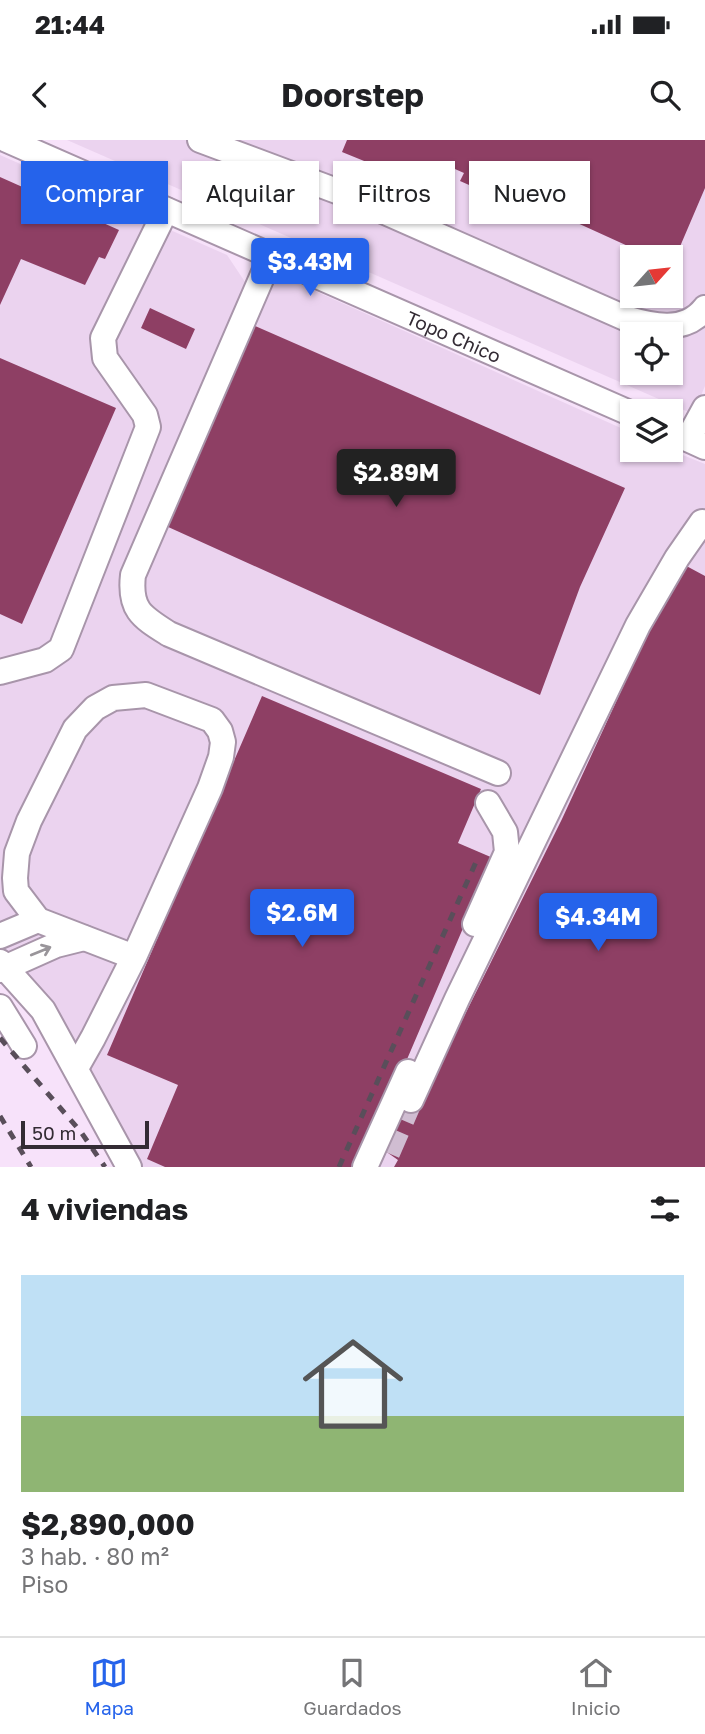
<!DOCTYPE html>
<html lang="es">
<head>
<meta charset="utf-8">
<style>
	body { margin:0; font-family:"Golos Text",sans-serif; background:#f2f2f2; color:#202124; height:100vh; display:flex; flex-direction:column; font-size:26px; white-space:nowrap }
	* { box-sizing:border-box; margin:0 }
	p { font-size:23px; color:#757577 }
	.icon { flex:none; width:38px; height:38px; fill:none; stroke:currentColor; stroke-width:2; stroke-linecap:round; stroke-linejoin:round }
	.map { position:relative; height:1027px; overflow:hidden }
	.details { display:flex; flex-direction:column; background:#fff; flex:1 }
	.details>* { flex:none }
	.banner { position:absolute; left:21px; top:21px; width:663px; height:63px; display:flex; gap:14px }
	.needle { width:46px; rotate:63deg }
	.buttons { position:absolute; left:620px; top:105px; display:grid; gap:14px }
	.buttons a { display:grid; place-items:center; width:63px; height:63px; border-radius:0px; background:#fff; box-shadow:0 2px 5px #0004; font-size:35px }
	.scale { position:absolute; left:21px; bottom:18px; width:128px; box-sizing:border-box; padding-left:7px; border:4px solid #332b34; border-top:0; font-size:19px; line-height:24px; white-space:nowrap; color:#332b34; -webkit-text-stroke:5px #f7e2fa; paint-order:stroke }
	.price { position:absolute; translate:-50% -60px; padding:0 16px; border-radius:7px; background:#2563eb; color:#fff; font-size:23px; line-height:46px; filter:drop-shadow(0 2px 4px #0008) }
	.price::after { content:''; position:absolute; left:50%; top:42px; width:21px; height:16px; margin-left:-10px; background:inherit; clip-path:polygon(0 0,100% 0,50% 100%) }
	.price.on { background:#222; color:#fff }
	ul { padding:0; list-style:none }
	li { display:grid; align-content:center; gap:14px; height:371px; padding:0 21px }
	li span { display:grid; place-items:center; height:217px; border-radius:0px; color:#555 }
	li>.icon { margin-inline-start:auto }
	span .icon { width:126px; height:126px; fill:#fffc; stroke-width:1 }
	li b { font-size:30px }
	h2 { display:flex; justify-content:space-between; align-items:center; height:84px; padding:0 21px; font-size:30px }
	.chip { padding:0 24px; border-radius:0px; background:#fff; box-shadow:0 2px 5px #0004; font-size:24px; line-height:63px }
	.chip.on { background:#2563eb; color:#fff }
	.status { display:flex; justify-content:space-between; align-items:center; height:49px; padding:0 35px; background:#fff; direction:ltr }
	.status svg { height:19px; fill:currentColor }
	header { display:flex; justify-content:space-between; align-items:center; height:91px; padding:0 21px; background:#fff; font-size:32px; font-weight:700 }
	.menu { display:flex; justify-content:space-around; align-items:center; height:98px; border-top:2px solid #e0e0e0; background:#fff; font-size:19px; color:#757577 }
	.menu a { display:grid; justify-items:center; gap:4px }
	.menu .on { color:#2563eb }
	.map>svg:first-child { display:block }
	.built { fill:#ebd3ef; fill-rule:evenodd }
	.building { fill:#8e3f64 }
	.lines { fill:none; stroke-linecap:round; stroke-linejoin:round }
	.minor-tunnel { stroke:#d0bdd2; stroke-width:24; stroke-dasharray:24 12; stroke-linecap:butt }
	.minor-casing { stroke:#a895aa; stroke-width:28 }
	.minor { stroke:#fff; stroke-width:24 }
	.rail { stroke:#594e5a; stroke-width:5; stroke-dasharray:9 9; stroke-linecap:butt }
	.oneway { stroke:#99959a }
	.labels { text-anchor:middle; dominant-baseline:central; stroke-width:7; stroke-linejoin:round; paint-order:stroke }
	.street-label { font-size:19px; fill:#332b34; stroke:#f7e2fa }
</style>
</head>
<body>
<div class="status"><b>21:44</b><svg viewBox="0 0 49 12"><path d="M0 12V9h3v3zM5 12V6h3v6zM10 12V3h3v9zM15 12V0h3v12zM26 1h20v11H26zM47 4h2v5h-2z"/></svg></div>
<header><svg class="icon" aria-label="back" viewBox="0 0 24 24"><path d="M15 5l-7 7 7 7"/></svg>Doorstep<svg class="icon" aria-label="search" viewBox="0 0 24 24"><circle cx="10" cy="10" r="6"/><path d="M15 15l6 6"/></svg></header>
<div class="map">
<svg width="705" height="1027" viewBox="0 0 705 1027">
	<rect width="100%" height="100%" fill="#f7e2fa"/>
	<!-- built -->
	<path class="built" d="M67,0H705V246L693,274ZM632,117H670V156H632ZM632,194H670V233H632Z
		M0,15L227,115L247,145L257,125L632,293V310H670L705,324V1027H125L0,819Z"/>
	<!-- building -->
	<path class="building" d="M347,0H705V48L670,130V117H652L540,66L535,74L460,41L464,33L439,22L428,47L342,12Z
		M0,37L119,90L105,119L99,117L85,145L21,119L0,165Z
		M150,168L195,189L186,209L141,188Z
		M253,185L625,348L580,447L540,555L166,386Z
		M0,218L116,268L22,484L0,474Z
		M679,422L705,436V1027H394L398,1020L381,1008L403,957L421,963L562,679L634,523L630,518Z
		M262,556L481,649L458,703L493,718L361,1027H165L147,1019L178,945L107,915Z"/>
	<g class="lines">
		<!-- minor-tunnel -->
		<path class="minor-tunnel" d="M388,1013L411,960"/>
		<defs>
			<g id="minor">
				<path id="s1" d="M7,0L632,274"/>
				<path d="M200,0L342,53L625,178C652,186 685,194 705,168"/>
				<path d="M271,116L133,435C129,470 142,477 169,494L498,633"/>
				<path d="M670,291L705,307"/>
				<path d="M688,299L705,268"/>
				<path d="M0,532L45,520L61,509L148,287L145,275L105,218L103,198L166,70"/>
				<path d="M475,784L507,712L505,692L488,663"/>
				<path d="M0,796L38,780"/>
				<path d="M0,822L43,870L129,1027"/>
				<path d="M0,830L56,805L84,798"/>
				<path d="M0,867L24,906"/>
				<path d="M76,928L93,898L134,817L38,780L16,751L15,738L17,713L29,681L75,589L95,568L113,558L146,555L212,580L220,591L223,602L221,617L210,648L134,817"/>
				<path d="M411,960L457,859L638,485L677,418L702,382"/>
				<path d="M365,1027L408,932"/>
			</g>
		</defs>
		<!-- minor casing -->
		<use href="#minor" class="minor-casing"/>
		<!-- minor -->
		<use href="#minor" class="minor"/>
		<!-- rail -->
		<path class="rail" d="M0,898L81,992L105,1027
			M0,976L31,1027
			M339,1027L476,722"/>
	</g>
	<!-- one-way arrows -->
	<defs><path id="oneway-shaft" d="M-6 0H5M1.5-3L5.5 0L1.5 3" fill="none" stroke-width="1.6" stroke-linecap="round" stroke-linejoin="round" transform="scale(1.75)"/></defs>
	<use class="oneway" href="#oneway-shaft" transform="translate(41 811) rotate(-22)"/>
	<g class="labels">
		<!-- street labels -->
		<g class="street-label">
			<text stroke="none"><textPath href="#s1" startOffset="488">Topo Chico</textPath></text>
		</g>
	</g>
</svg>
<div class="buttons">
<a><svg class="needle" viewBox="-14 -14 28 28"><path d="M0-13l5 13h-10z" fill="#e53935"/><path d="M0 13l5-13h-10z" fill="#757577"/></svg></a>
<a><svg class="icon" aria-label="locate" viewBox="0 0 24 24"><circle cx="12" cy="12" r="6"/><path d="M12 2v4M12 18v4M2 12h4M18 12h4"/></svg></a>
<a><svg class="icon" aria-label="layers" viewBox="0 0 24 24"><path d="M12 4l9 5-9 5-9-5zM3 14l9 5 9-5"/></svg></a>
</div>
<div class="scale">50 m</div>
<b class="price" style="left:310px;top:158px">$3.43M</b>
<b class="price on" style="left:396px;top:369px">$2.89M</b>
<b class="price" style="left:302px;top:809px">$2.6M</b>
<b class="price" style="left:598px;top:813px">$4.34M</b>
<div class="banner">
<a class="chip on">Comprar</a>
<a class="chip">Alquilar</a>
<a class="chip">Filtros</a>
<a class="chip">Nuevo</a>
</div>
</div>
<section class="details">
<h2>4 viviendas<svg class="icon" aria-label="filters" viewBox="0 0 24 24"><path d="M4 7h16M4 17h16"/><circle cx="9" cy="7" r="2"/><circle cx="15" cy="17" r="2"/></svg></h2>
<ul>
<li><span style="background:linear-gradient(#bfe0f5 65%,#8fb573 0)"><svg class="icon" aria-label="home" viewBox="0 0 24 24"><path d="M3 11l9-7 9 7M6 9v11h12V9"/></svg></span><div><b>$2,890,000</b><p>3 hab. · 80 m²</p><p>Piso</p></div></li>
</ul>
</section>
<nav class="menu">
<a class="on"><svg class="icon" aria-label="map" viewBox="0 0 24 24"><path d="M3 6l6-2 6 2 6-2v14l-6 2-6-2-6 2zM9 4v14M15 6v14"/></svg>Mapa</a>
<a><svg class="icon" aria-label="saved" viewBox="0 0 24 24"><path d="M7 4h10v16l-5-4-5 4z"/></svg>Guardados</a>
<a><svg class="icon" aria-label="home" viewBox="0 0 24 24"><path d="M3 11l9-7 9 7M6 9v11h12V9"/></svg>Inicio</a>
</nav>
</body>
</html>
